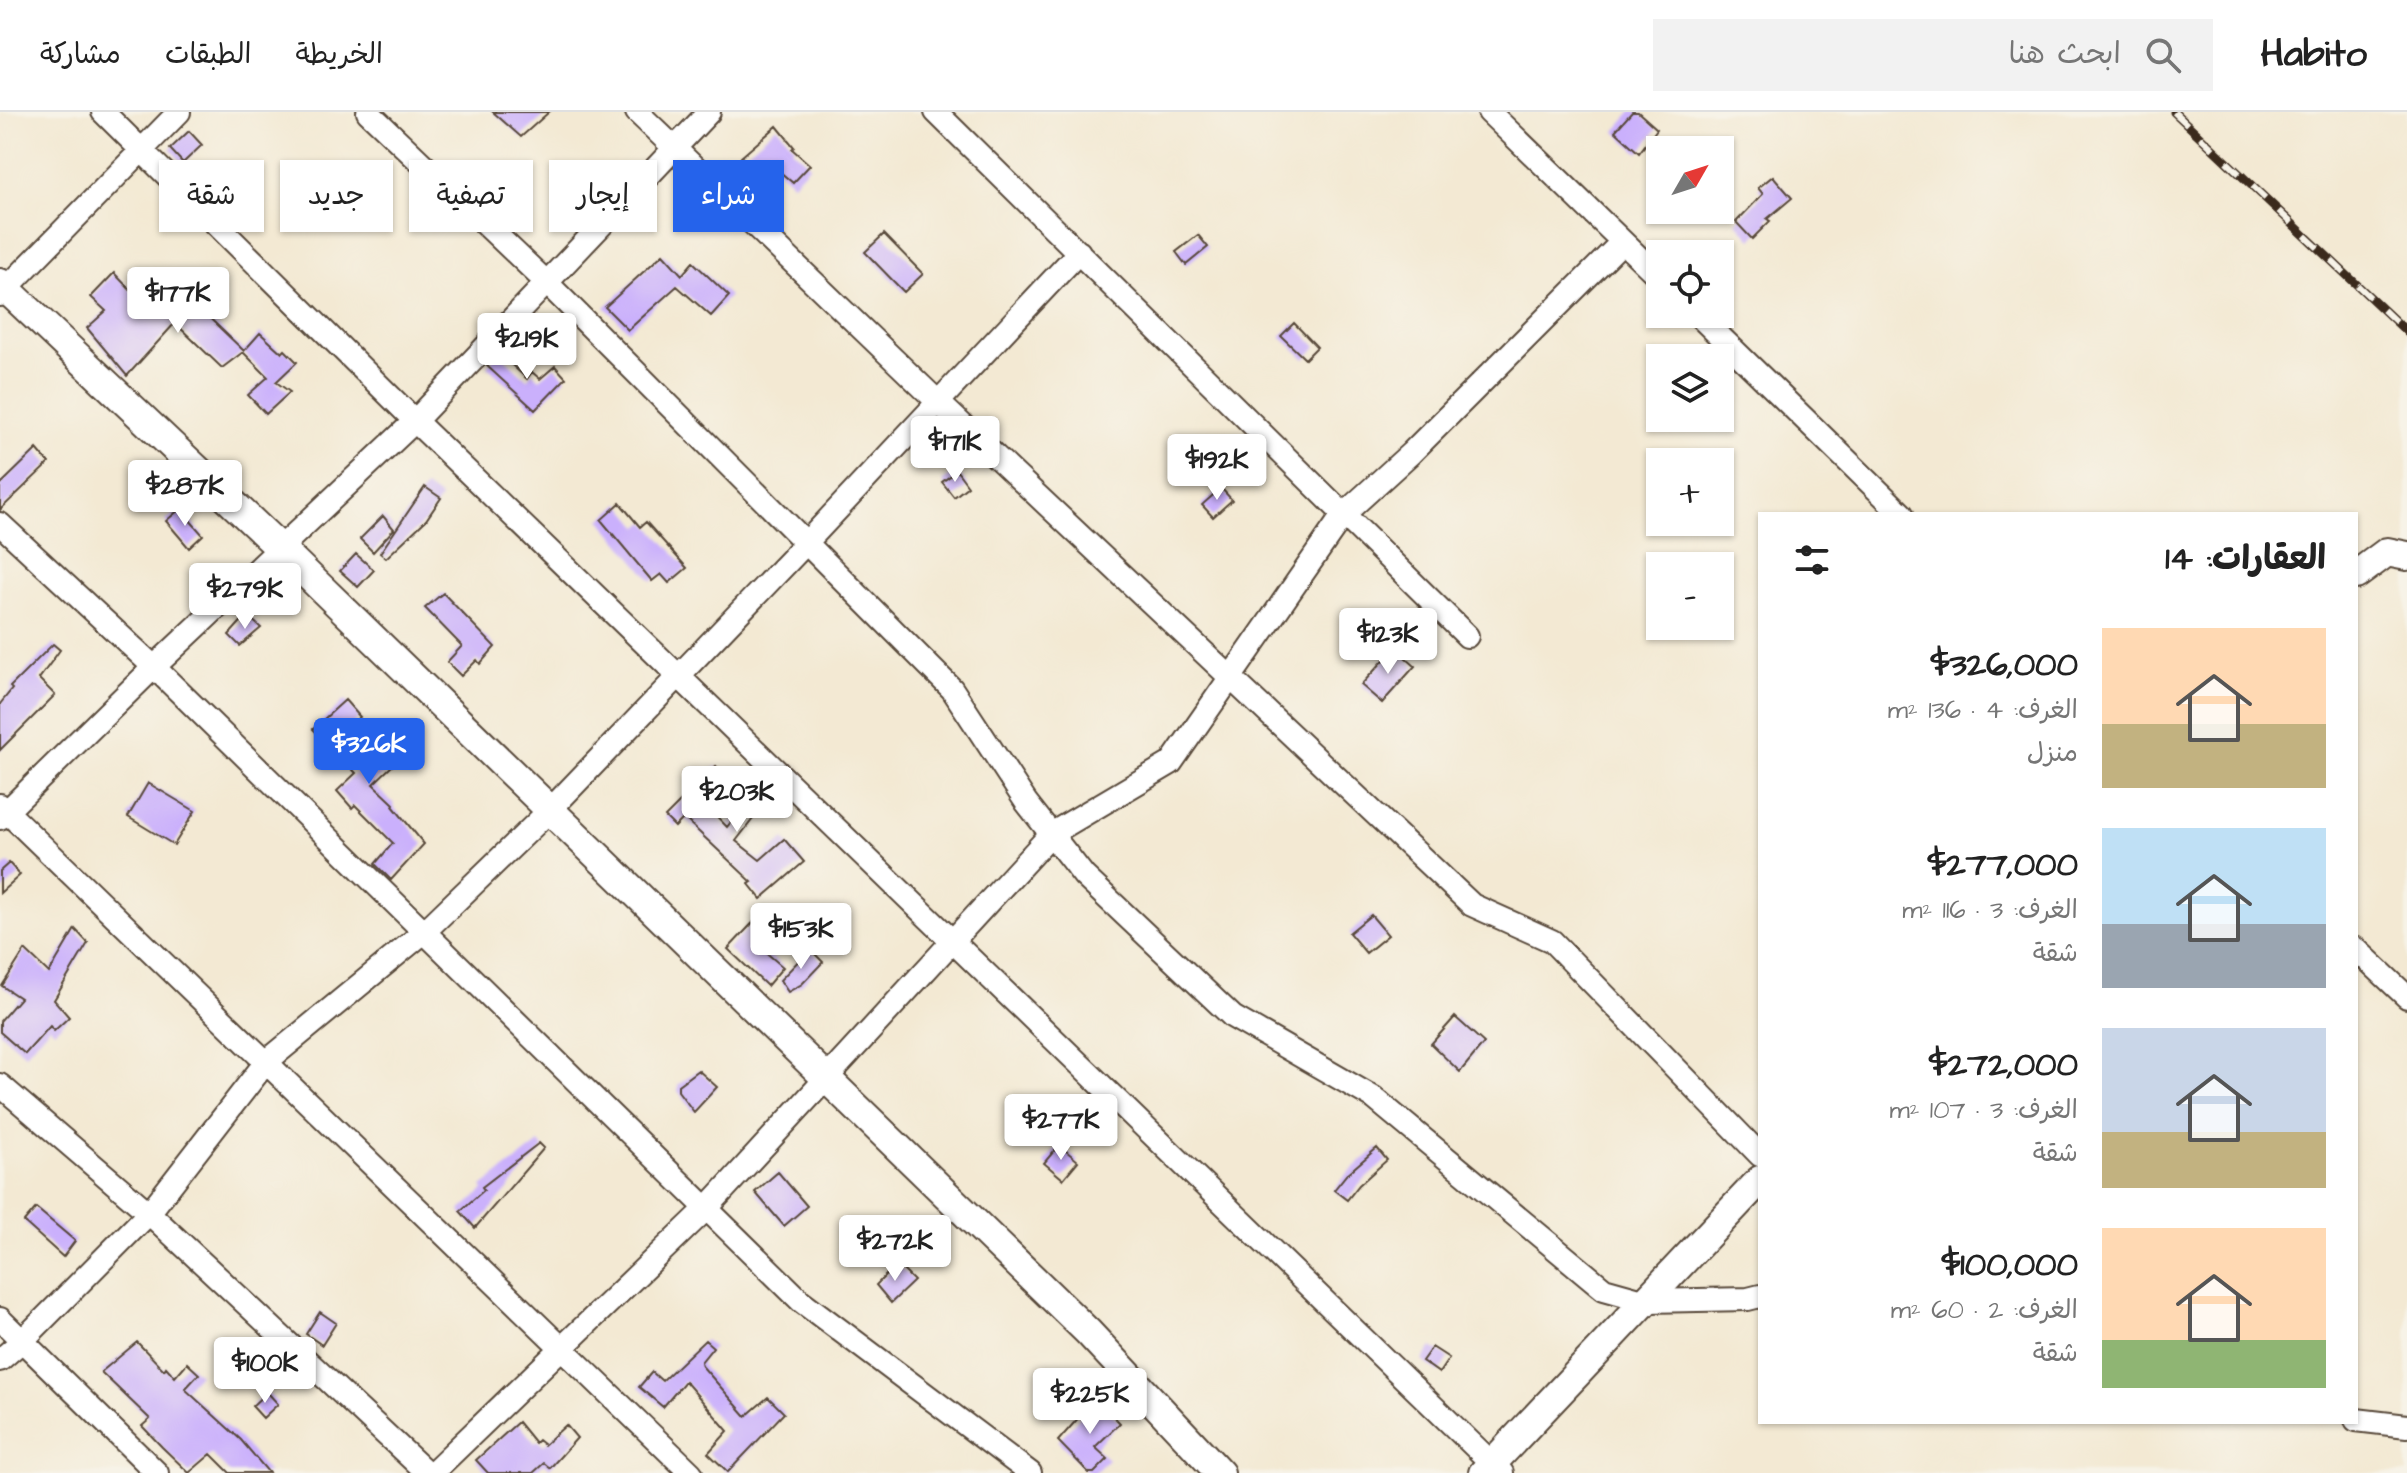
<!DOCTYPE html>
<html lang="ar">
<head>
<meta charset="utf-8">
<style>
	body { margin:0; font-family:"Architects Daughter","Playpen Sans Arabic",sans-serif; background:#f2f2f2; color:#222; direction:rtl; height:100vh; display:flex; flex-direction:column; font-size:30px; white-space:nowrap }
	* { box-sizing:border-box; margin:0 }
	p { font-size:26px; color:#767676 }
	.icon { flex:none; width:44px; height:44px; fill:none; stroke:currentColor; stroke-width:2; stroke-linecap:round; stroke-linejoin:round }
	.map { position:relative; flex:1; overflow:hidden; direction:ltr }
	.panel { position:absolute; left:1758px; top:400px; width:600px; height:912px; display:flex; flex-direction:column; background:#fff; border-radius:0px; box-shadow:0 2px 6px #0004; direction:rtl }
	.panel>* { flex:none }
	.hud { position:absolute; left:24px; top:48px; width:760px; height:72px; direction:rtl; display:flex; gap:16px }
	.needle { width:52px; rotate:51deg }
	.buttons { position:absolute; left:1646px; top:24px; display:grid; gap:16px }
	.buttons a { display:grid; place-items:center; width:88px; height:88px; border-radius:0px; background:#fff; box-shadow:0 2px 6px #0004; font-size:40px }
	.price { position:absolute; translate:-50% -68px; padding:0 18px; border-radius:8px; background:#fff; color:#222; font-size:26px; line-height:52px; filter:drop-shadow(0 2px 4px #0008) }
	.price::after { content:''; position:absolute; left:50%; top:48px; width:24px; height:18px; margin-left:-12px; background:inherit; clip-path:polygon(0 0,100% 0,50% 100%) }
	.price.active { background:#2563eb; color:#fff }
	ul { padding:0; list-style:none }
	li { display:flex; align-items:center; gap:24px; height:200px; padding:0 32px }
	li span { display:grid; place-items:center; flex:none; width:224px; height:160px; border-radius:0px; color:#555 }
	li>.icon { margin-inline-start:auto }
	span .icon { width:96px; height:96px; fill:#fffc; stroke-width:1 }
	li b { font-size:34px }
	h2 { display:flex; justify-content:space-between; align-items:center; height:96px; padding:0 32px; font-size:34px }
	.pill { padding:0 28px; border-radius:0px; background:#fff; box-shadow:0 2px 6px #0004; font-size:28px; line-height:72px }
	.pill.active { background:#2563eb; color:#fff }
	header { display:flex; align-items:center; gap:48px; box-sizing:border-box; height:112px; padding:0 40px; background:#fff; border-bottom:2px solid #e0e0e0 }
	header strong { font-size:38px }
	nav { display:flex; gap:44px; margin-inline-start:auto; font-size:28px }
	.search { width:560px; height:72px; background:#f2f2f2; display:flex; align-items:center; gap:20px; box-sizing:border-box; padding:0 28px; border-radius:0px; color:#767676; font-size:30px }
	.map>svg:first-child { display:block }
	.building { fill:#cab0fc }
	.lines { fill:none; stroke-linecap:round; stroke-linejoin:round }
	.minor-casing { stroke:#574739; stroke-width:26 }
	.major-casing { stroke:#574739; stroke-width:32 }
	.minor { stroke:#fff; stroke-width:22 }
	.major { stroke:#fff; stroke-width:28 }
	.rail-casing { stroke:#3b2a1e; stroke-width:9 }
	.rail { stroke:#f7f3e8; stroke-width:6; stroke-dasharray:18; stroke-linecap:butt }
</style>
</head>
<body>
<header>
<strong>Habito</strong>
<div class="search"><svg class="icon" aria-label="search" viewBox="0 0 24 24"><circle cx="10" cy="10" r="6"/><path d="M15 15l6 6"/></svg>ابحث هنا</div>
<nav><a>الخريطة</a><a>الطبقات</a><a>مشاركة</a></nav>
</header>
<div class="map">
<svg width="2407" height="1361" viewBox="0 0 2407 1361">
	<rect width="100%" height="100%" fill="#f7f3e8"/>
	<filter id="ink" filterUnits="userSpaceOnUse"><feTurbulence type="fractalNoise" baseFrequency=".0125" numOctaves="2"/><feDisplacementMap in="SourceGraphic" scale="16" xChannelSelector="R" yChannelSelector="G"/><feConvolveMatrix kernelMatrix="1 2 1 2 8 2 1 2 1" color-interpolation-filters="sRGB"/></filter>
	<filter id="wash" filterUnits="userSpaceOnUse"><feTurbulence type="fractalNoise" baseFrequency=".006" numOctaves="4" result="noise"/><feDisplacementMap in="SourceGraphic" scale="32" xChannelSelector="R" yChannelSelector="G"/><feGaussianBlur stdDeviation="1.8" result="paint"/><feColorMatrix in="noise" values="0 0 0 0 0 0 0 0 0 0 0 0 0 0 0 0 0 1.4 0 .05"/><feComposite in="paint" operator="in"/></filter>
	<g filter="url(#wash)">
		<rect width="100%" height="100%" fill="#f3e9d3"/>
		<g id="blocks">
			<!-- building -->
			<path class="building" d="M493,0H549L521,25Z
				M1632,0H1638L1657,17L1639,41L1615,19Z
				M777,14L794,35L792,37L810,53L793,71L772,53L758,65L741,45Z
				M189,19L202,33L183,51L170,37Z
				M1773,64L1792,86L1767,107L1770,109L1752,127L1736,110L1763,82L1758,76Z
				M884,122L923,162L904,180L865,140Z
				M1198,123L1208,135L1186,153L1176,140Z
				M663,142L682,163L693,150L729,184L711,204L677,174L628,218L605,195Z
				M114,161L139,187L156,169L169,181L174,177L192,197L196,193L244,239L260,221L282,241L285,238L297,250L276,270L290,280L266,302L248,283L268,265L243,240L222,256L175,211L127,264L87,216L106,199L91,185Z
				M1294,211L1317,235L1305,247L1281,224Z
				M499,241L527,267L532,260L540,267L555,254L566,266L535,298L487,254Z
				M37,337L49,351L0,398V373Z
				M957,359L968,374L954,385L942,370Z
				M425,375L441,386L426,408L386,446L380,441Z
				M1221,376L1232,388L1213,405L1202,393Z
				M620,391L640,415L646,410L687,456L669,471L661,462L652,469L601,408Z
				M180,397L203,423L189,436L166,409Z
				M383,404L394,417L373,440L360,427Z
				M356,442L374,458L358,475L340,459Z
				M443,481L495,535L480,552L477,548L461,564L447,550L462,534L425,496Z
				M247,503L261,516L240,534L229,523Z
				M53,532L60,538L39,567L55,583L0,638V592L12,577L10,575Z
				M1395,536L1415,554L1382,591L1361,573Z
				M345,588L360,605L354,610L393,653L373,672L394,692L393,694L424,732L391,768L375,752L393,731L355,693L352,696L337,679L356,661L313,617Z
				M716,654L725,664V670L703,690L727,715L765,667L776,677L736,729L760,748L784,727L804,750L761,787L749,772L752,770L684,706L675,715L665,705Z
				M148,671L195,699L174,733L128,705Z
				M9,751L20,763L0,781V759Z
				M762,801L781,819L763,838L783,855L767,874L728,837Z
				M1371,803L1388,823L1366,841L1349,821Z
				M75,817L88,831L54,888L69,905L54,919L50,914L25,942L0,920V909L20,886L2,874L25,838L49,861Z
				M810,837L823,850L802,872L788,880L780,868Z
				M1455,905L1484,931L1460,960L1431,932Z
				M698,958L717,975L694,1000L678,979V973Z
				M539,1031L544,1036L475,1116L460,1099L484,1078L482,1075Z
				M1059,1033L1078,1049L1063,1067L1044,1051Z
				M1377,1036L1387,1048L1359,1073L1347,1088L1334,1078L1346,1063Z
				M778,1060L807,1094L784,1114L755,1080Z
				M36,1096L75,1129L63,1145L24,1110Z
				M897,1152L914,1169L891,1191L876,1173Z
				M320,1200L336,1211L322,1233L306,1222Z
				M705,1228L713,1235L701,1250L702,1254L746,1304L768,1285L784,1301L728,1360L708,1341L728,1319L685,1269L663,1295L639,1275L652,1260L662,1269Z
				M137,1230L164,1258L166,1255L175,1265L187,1251L199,1262L185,1277L241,1328L269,1361H230L211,1342L189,1361L162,1335L142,1314L150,1307L101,1260Z
				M1432,1235L1449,1246L1439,1261L1422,1249Z
				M267,1280L278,1292L263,1306L252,1294Z
				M1096,1286L1120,1311L1095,1335L1108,1347L1094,1361H1089L1058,1329Z
				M518,1310L535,1331L538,1328L544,1333L566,1313L577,1326L550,1356L544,1351L533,1361H488L476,1348Z"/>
		</g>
	</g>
	<g filter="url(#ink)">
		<use href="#blocks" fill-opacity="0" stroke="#574739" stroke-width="2"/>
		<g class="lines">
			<defs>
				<path id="minor" d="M103,0L415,309L1502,1361
					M368,0L547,171L952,577L1026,690L1084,764L1233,905L1374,986L1604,1177L1647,1189L1748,1187L1760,1184
					M637,0L938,290L1472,793L1552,829L1760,1043
					M936,0L1467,524
					M1489,0L1660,166
					M0,183L179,0
					M1697,202L1902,402
					M0,412L154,555L801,1189L1030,1361
					M0,693L691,1361
					M0,706L154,555L415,309L709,0
					M2356,837L2407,885
					M0,973L149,1101L427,1361
					M0,1207L157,1361
					M0,1248L22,1229L149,1101L266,950L424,820L550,698L806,431L1079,140
					M2356,1308L2407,1314
					M432,1361L707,1096L1051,722L1171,651L1344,402L1411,341L1622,130"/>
				<path id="major" d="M0,171L280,436L1088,1220L1220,1361
					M2356,463L2387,440L2407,444
					M1483,1361L1760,1068"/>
			</defs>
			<!-- minor casing -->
			<use href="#minor" class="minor-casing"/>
			<!-- major casing -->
			<use href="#major" class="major-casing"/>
			<!-- minor -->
			<use href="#minor" class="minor"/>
			<!-- major -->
			<use href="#major" class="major"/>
			<defs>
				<path id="rail" d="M2174,0L2407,220"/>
			</defs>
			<!-- rail casing -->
			<use href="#rail" class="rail-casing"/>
			<!-- rail -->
			<use href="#rail" class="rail"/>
		</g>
	</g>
</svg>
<div class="buttons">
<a><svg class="needle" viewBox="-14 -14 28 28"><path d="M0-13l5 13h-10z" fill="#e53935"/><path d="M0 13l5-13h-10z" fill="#767676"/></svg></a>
<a><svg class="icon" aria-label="locate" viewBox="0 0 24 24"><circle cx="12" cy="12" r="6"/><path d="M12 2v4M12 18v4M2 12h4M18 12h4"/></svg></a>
<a><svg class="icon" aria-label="layers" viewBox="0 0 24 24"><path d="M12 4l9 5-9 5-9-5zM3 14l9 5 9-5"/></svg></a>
<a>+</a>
<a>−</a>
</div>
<b class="price" style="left:178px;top:223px">$177K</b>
<b class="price" style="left:527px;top:269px">$219K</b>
<b class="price" style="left:955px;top:372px">$171K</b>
<b class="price" style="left:1217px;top:390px">$192K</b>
<b class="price" style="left:185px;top:416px">$287K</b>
<b class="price" style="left:245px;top:519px">$279K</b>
<b class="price" style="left:1388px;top:564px">$123K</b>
<b class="price active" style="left:369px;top:674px">$326K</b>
<b class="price" style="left:737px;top:722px">$203K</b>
<b class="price" style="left:801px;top:859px">$153K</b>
<b class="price" style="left:1061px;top:1050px">$277K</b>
<b class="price" style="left:895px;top:1171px">$272K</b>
<b class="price" style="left:265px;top:1293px">$100K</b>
<b class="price" style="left:1090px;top:1324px">$225K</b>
<div class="hud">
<a class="pill active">شراء</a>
<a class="pill">إيجار</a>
<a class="pill">تصفية</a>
<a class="pill">جديد</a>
<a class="pill">شقة</a>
</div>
<section class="panel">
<h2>العقارات: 14<svg class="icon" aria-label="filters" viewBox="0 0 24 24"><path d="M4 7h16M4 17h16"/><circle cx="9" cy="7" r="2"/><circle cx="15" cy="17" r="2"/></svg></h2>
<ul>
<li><span style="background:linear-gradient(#ffd9b3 60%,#c2b280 0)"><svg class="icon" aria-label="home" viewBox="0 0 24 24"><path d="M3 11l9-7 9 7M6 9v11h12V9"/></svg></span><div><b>$326,000</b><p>الغرف: 4 · 136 m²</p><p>منزل</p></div></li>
<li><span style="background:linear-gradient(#bfe0f5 60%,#9aa5b1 0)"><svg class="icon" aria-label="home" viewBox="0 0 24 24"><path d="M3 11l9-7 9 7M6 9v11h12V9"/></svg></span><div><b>$277,000</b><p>الغرف: 3 · 116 m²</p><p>شقة</p></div></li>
<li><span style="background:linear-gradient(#c9d6e8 65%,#c2b280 0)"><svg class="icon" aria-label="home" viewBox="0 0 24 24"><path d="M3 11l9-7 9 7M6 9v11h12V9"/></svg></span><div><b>$272,000</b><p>الغرف: 3 · 107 m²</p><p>شقة</p></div></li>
<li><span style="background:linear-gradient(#ffd9b3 70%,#8fb573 0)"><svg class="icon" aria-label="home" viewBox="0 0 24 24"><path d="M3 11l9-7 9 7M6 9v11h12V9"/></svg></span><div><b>$100,000</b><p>الغرف: 2 · 60 m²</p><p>شقة</p></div></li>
</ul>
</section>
</div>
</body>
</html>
